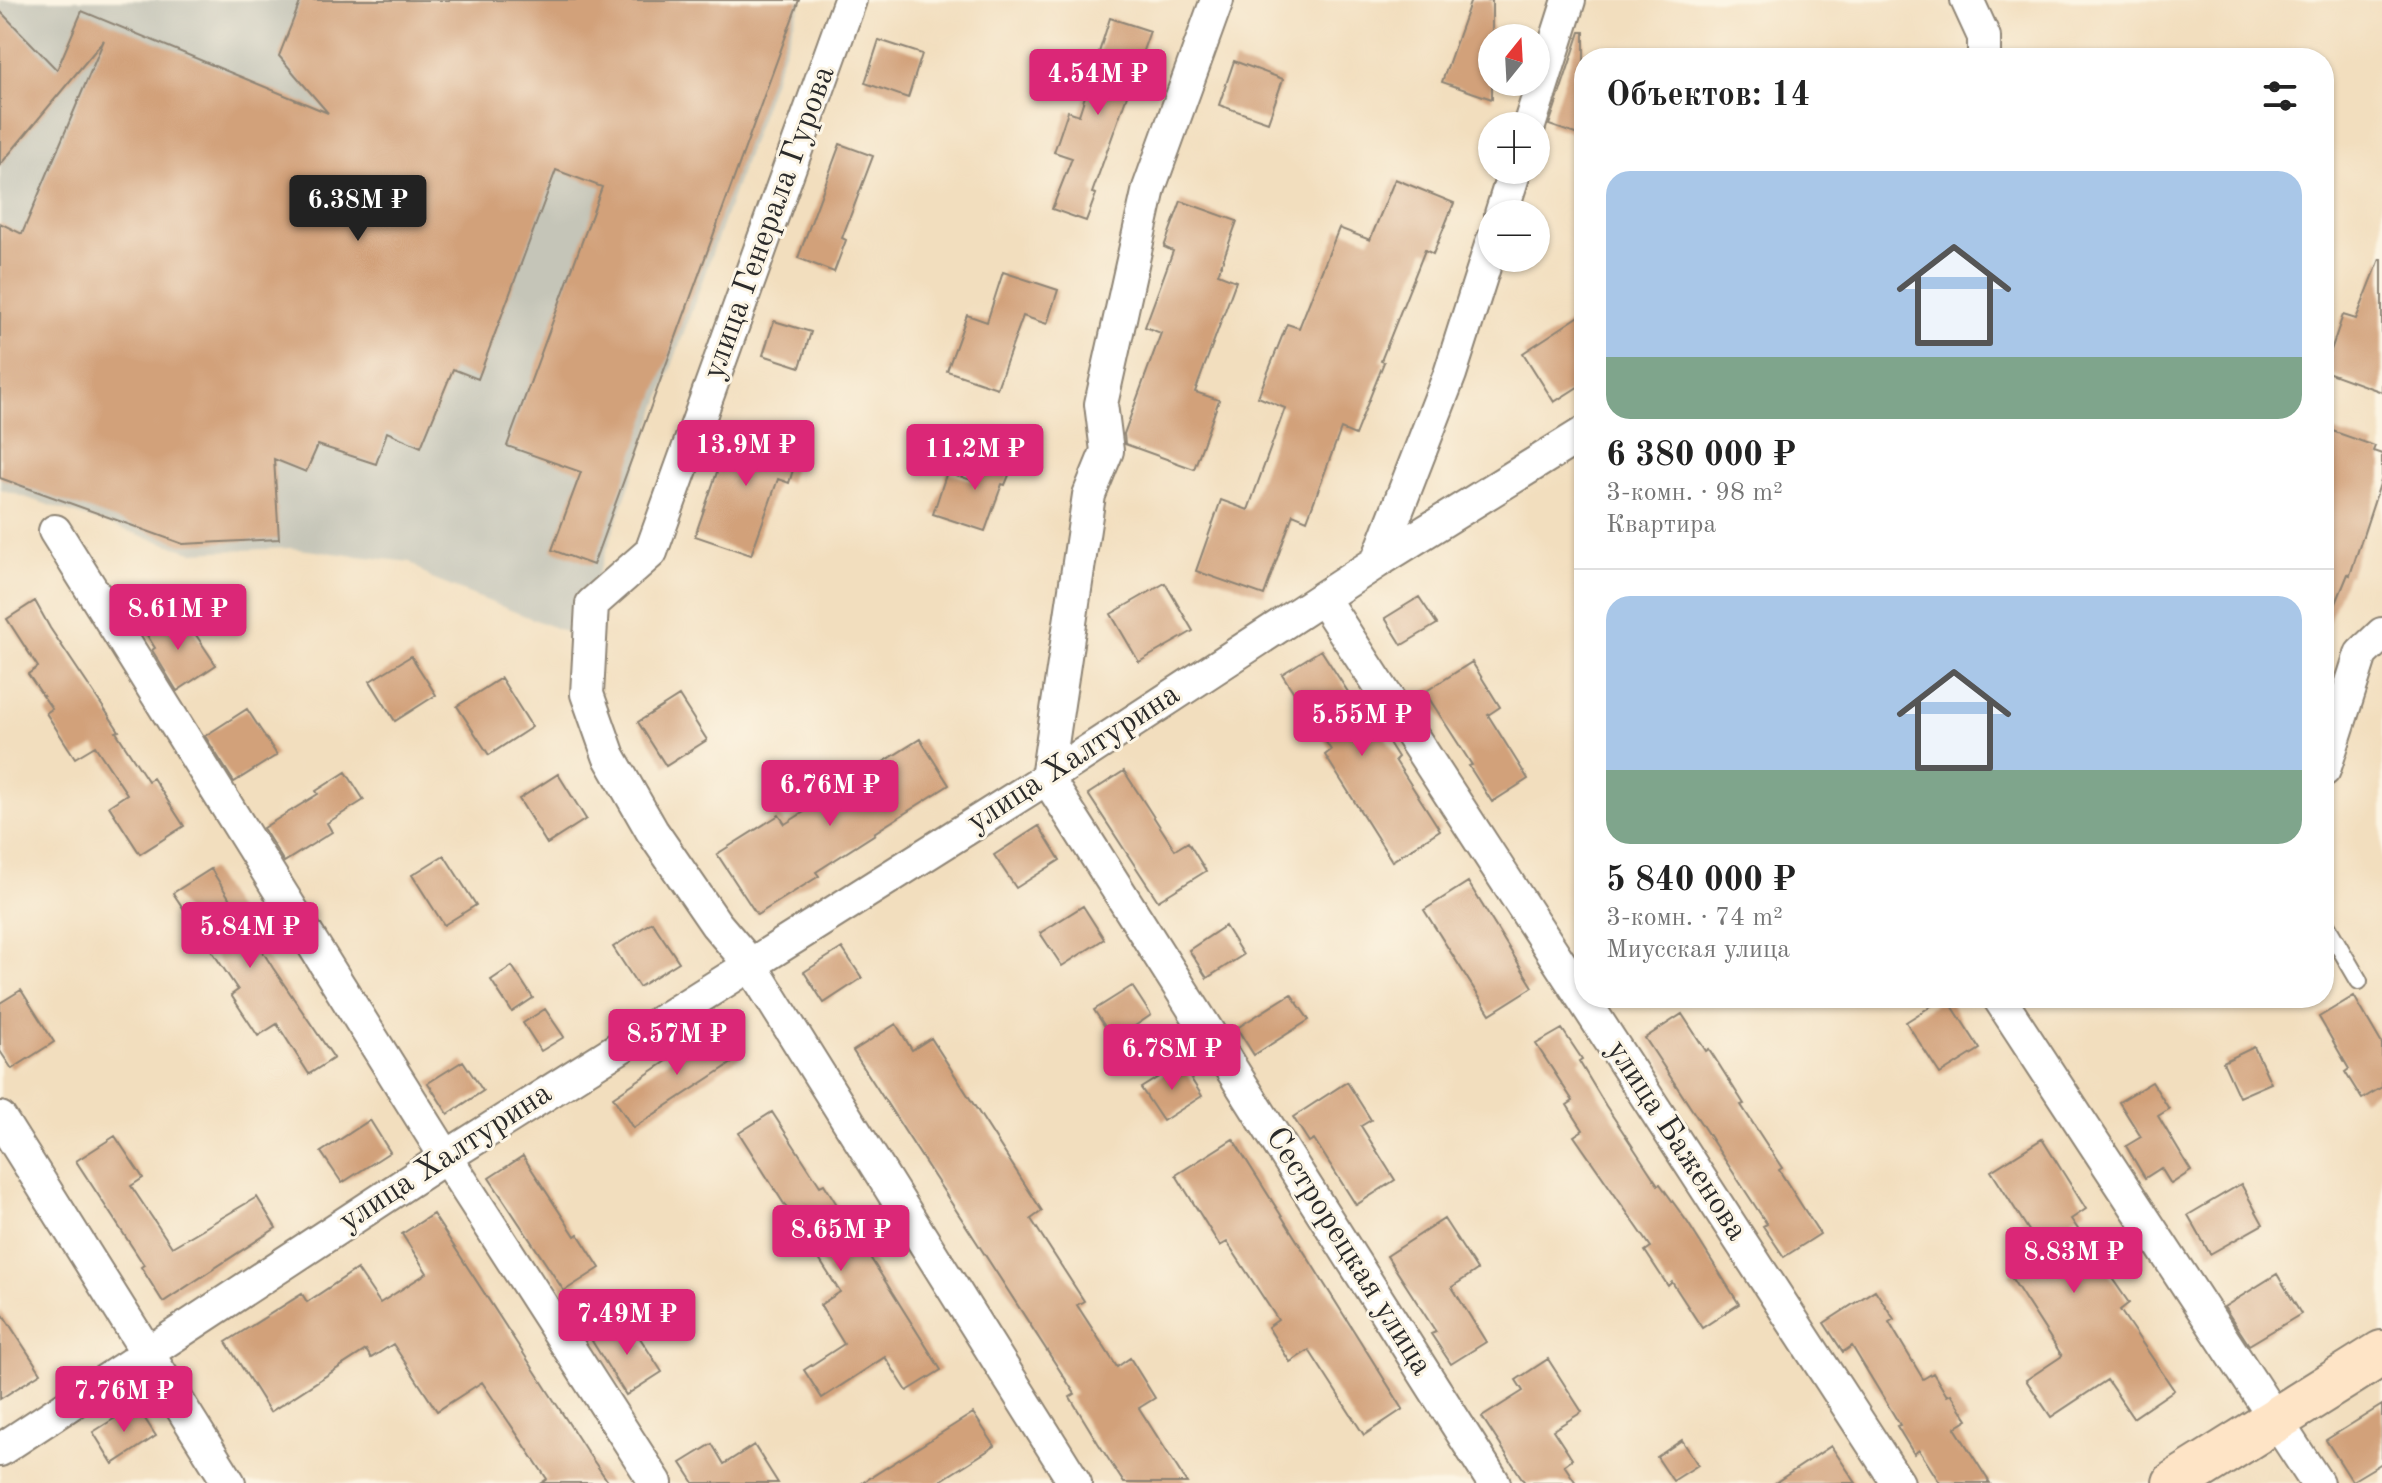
<!DOCTYPE html>
<html lang="ru">
<head>
<meta charset="utf-8">
<style>
	body { margin:0; font-family:"Old Standard TT",serif; background:#f2f2f2; color:#222; height:100vh; display:flex; flex-direction:column; font-size:30px; white-space:nowrap }
	* { box-sizing:border-box; margin:0 }
	p { font-size:26px; color:#767676 }
	.icon { flex:none; width:44px; height:44px; fill:none; stroke:currentColor; stroke-width:2; stroke-linecap:round; stroke-linejoin:round }
	.map { position:relative; flex:1; overflow:hidden }
	.sheet { position:absolute; left:1574px; top:48px; width:760px; height:960px; display:flex; flex-direction:column; background:#fff; border-radius:32px; box-shadow:0 2px 6px #0004 }
	.sheet>* { flex:none }
	.needle { width:52px; rotate:18deg }
	.controls { position:absolute; left:1478px; top:24px; display:grid; gap:16px }
	.controls a { display:grid; place-items:center; width:72px; height:72px; border-radius:50%; background:#fff; box-shadow:0 2px 6px #0004; font-size:40px }
	.price { position:absolute; translate:-50% -68px; padding:0 18px; border-radius:8px; background:#db2777; color:#fff; font-size:26px; line-height:52px; filter:drop-shadow(0 2px 4px #0008) }
	.price::after { content:''; position:absolute; left:50%; top:48px; width:24px; height:18px; margin-left:-12px; background:inherit; clip-path:polygon(0 0,100% 0,50% 100%) }
	.price.on { background:#222; color:#fff }
	ul { padding:0; list-style:none }
	li { display:grid; align-content:center; gap:16px; height:424px; padding:0 32px }
	li+li { border-top:2px solid #e0e0e0 }
	li span { display:grid; place-items:center; height:248px; border-radius:24px; color:#555 }
	li>.icon { margin-inline-start:auto }
	span .icon { width:144px; height:144px; fill:#fffc; stroke-width:1 }
	li b { font-size:34px }
	h2 { display:flex; justify-content:space-between; align-items:center; height:96px; padding:0 32px; font-size:34px }
	.map>svg:first-child { display:block }
	.industrial { fill:#c5c5b8 }
	.building { fill:#d2a17a }
	.lines { fill:none; stroke-linecap:round; stroke-linejoin:round }
	.service-casing { stroke:#8e8474; stroke-width:20 }
	.minor-casing { stroke:#8e8474; stroke-width:36 }
	.secondary-casing { stroke:#8e8474; stroke-width:48 }
	.service { stroke:#fff; stroke-width:16 }
	.minor { stroke:#fff; stroke-width:32 }
	.secondary { stroke:#fee4c6; stroke-width:44 }
	.labels { text-anchor:middle; dominant-baseline:central; stroke-width:6; stroke-linejoin:round; paint-order:stroke }
	.street-label { font-size:32px; fill:#2b2b2b; stroke:#fcf5e5 }
</style>
</head>
<body>
<div class="map">
<svg width="2382" height="1483" viewBox="0 0 2382 1483">
	<rect width="100%" height="100%" fill="#fcf5e5"/>
	<filter id="ink" filterUnits="userSpaceOnUse"><feTurbulence type="fractalNoise" baseFrequency=".0125" numOctaves="2"/><feDisplacementMap in="SourceGraphic" scale="16" xChannelSelector="R" yChannelSelector="G"/><feConvolveMatrix kernelMatrix="1 2 1 2 8 2 1 2 1" color-interpolation-filters="sRGB"/></filter>
	<filter id="wash" filterUnits="userSpaceOnUse"><feTurbulence type="fractalNoise" baseFrequency=".006" numOctaves="4" result="noise"/><feDisplacementMap in="SourceGraphic" scale="32" xChannelSelector="R" yChannelSelector="G"/><feGaussianBlur stdDeviation="1.8" result="paint"/><feColorMatrix in="noise" values="0 0 0 0 0 0 0 0 0 0 0 0 0 0 0 0 0 1.4 0 .05"/><feComposite in="paint" operator="in"/></filter>
	<g filter="url(#wash)">
		<rect width="100%" height="100%" fill="#f2debe"/>
		<!-- industrial -->
		<path class="industrial" d="M0,0H802L576,636L432,579L410,562L290,548L192,552L0,489Z"/>
		<g id="blocks">
			<!-- building -->
			<path class="building" d="M301,0H799L593,565L552,550L581,472L507,446L602,187L556,170L478,379L453,369L421,447L387,432L376,464L318,445L306,472L274,459L279,539L183,544L0,478V223L22,234L104,40L0,165V11L57,70L82,11L328,113L279,56Z
				M1471,0H1492V99L1442,82Z
				M1110,18L1150,31L1092,193L1096,194L1086,221L1052,209L1072,158L1054,152L1068,111L1079,115Z
				M1580,32H1584V137L1549,125Z
				M879,40L922,54L908,98L865,83Z
				M1234,61L1283,79L1268,122L1219,105Z
				M840,144L873,156L842,238L846,240L834,272L798,258Z
				M1395,179L1454,203L1433,254L1425,250L1381,361L1384,362L1355,435L1341,429L1307,520L1293,514L1264,595L1196,571L1221,500L1248,510L1285,408L1258,397L1287,324L1299,328L1339,228L1370,240Z
				M1181,201L1237,221L1218,274L1236,281L1195,392L1219,400L1194,469L1125,444L1124,434L1161,333L1145,327L1173,251L1164,247Z
				M2380,259H2382V392L2324,371L2343,315L2356,319Z
				M1003,272L1058,290L1047,324L1023,316L997,388L947,371L967,315L987,322Z
				M1584,313V383L1554,402L1523,353Z
				M774,321L811,332L800,367L763,355Z
				M738,424L801,444L789,483L778,479L751,555L695,536L724,452L729,453Z
				M2324,428L2375,446L2373,451L2382,454V478L2350,575L2348,574L2325,630Z
				M987,447L1016,458L1005,485L1002,484L985,531L933,514L947,472L974,481Z
				M1165,583L1193,631L1139,662L1111,614Z
				M1419,597L1437,624L1402,645L1385,618Z
				M35,601L50,628L119,731L116,732L148,781L153,778L184,826L140,854L109,806L127,794L95,746L75,758L46,713L52,709L28,674L38,667L7,619Z
				M166,613L179,633L190,626L216,665L177,691L152,650L155,648L142,627Z
				M1321,650L1370,726L1376,722L1398,757L1395,760L1440,830L1392,861L1325,755L1331,750L1282,674Z
				M411,656L436,695L395,721L370,681Z
				M1472,662L1500,707L1488,715L1528,779L1492,802L1469,766L1472,765L1425,692Z
				M501,678L532,727L489,755L457,706Z
				M679,696L707,740L666,766L638,722Z
				M247,709L277,755L234,782L205,736Z
				M920,739L949,785L874,833L875,834L816,872L819,876L757,915L717,854L779,815L785,824Z
				M1124,771L1175,850L1188,842L1206,871L1158,901L1088,794Z
				M346,772L364,800L327,823L332,832L284,862L263,828L318,794L316,791Z
				M558,774L586,819L547,844L519,799Z
				M1039,826L1060,860L1016,888L994,855Z
				M444,855L476,905L444,925L412,875Z
				M211,869L273,968L334,1058L309,1074L277,1024L258,1036L231,995L238,990L173,893Z
				M1468,882L1533,987L1490,1014L1424,910Z
				M1083,906L1104,939L1062,966L1040,933Z
				M652,922L679,962L639,987L613,947Z
				M1225,926L1243,955L1207,978L1189,950Z
				M842,948L862,978L824,1003L804,972Z
				M512,966L533,998L512,1012L491,980Z
				M1132,986L1151,1015L1114,1040L1094,1010Z
				M21,990L54,1042L12,1069L0,1051V1003Z
				M1291,994L1309,1020L1254,1055L1237,1028Z
				M2354,996L2382,1044V1087L2362,1099L2345,1072L2349,1069L2319,1017Z
				M1944,998H1947L1980,1049L1940,1074L1906,1022Z
				M545,1009L564,1037L541,1051L523,1023Z
				M1682,1014L1706,1051L1709,1049L1744,1104L1741,1105L1782,1168L1779,1170L1820,1234L1784,1257L1763,1226L1767,1224L1645,1038Z
				M896,1024L912,1050L931,1038L1042,1211L1031,1219L1084,1301L1077,1305L1117,1367L1130,1358L1155,1398L1139,1408L1187,1483H1124L1098,1443L1070,1397L1075,1394L853,1051Z
				M721,1025L741,1057L633,1128L613,1097Z
				M1562,1029L1582,1059L1579,1061L1606,1106L1658,1185L1660,1184L1688,1223L1739,1304L1702,1328L1672,1282L1668,1286L1645,1251L1651,1247L1574,1136L1583,1130L1567,1105L1573,1101L1536,1044Z
				M2254,1047L2271,1083L2239,1097L2223,1062Z
				M463,1061L483,1091L448,1114L428,1083Z
				M1181,1063L1202,1096L1163,1121L1141,1088Z
				M1347,1082L1371,1120L1361,1126L1395,1180L1356,1205L1314,1139L1309,1142L1293,1117Z
				M2152,1082L2169,1109L2158,1116L2191,1171L2171,1184L2161,1168L2145,1178L2126,1146L2141,1137L2119,1102Z
				M772,1112L820,1186L824,1184L941,1370L907,1391L885,1357L822,1398L804,1370L844,1344L820,1305L840,1292L739,1133Z
				M370,1120L390,1152L342,1183L321,1152Z
				M115,1136L143,1178L131,1186L172,1247L257,1197L276,1228L163,1302L141,1267L144,1265L76,1161Z
				M1233,1139L1403,1409L1364,1435L1309,1350L1290,1362L1268,1327L1278,1320L1227,1242L1220,1246L1176,1175Z
				M2042,1139L2086,1209L2071,1219L2129,1303L2120,1310L2174,1390L2133,1418L2107,1380L2051,1417L2026,1380L2062,1356L2009,1274L2042,1251L1991,1171Z
				M523,1156L575,1236L578,1234L600,1268L564,1291L489,1178Z
				M2241,1184L2263,1224L2210,1254L2188,1215Z
				M433,1214L588,1453L609,1483H541L547,1479L482,1382L437,1411L393,1344L371,1358L366,1350L270,1412L226,1342L302,1294L307,1302L357,1269L380,1303L427,1273L402,1234Z
				M1444,1219L1477,1270L1452,1287L1486,1342L1451,1364L1431,1334L1436,1332L1387,1256Z
				M2277,1274L2301,1314L2249,1345L2224,1307Z
				M1875,1290L1894,1319L1889,1322L1923,1379L1933,1373L1947,1396L1951,1394L1968,1420L1955,1428L1990,1483H1940L1919,1450L1914,1454L1897,1426L1900,1425L1852,1346L1843,1352L1824,1323Z
				M0,1310L41,1373L0,1399Z
				M627,1318L662,1372L626,1395L592,1341Z
				M1548,1359L1582,1412L1553,1430L1572,1459L1564,1465L1576,1483H1525L1482,1417L1523,1391L1516,1380Z
				M136,1405L156,1436L113,1464L93,1432Z
				M2382,1405V1463L2352,1481L2326,1440Z
				M973,1413L995,1446L937,1483H862Z
				M1682,1440L1698,1465L1673,1481L1657,1457Z
				M712,1444L724,1464L754,1445L778,1483H694L681,1463Z
				M1831,1446L1856,1483H1775Z"/>
		</g>
	</g>
	<g filter="url(#ink)">
		<use href="#blocks" fill-opacity="0" stroke="#8e8474" stroke-width="2"/>
		<g class="lines">
			<defs>
				<path id="service" d="M2324,921L2359,981"/>
				<path id="minor" d="M850,0L651,552L592,604L587,694L609,756L652,831L716,924L750,964L1075,1483
					M1967,0L1984,37V58
					M1529,126L1569,0
					M1501,214L1515,170
					M55,531L446,1157L656,1483
					M1377,562L1450,374L1492,242
					M1323,599L1898,1483
					M2324,770L2361,654L2382,634
					M1047,778L1494,1483
					M1047,778L1089,495L1107,451L1101,404L1149,188L1217,0
					M1999,998L2317,1483
					M0,1118L229,1483
					M0,1450L446,1157L1047,778L1377,562L1584,433"/>
				<path id="secondary" d="M2175,1483L2382,1353"/>
			</defs>
			<!-- service casing -->
			<use href="#service" class="service-casing"/>
			<!-- minor casing -->
			<use href="#minor" class="minor-casing"/>
			<!-- secondary casing -->
			<use href="#secondary" class="secondary-casing"/>
			<!-- service -->
			<use href="#service" class="service"/>
			<!-- minor -->
			<use href="#minor" class="minor"/>
			<!-- secondary -->
			<use href="#secondary" class="secondary"/>
		</g>
	</g>
	<g class="labels">
		<!-- street labels -->
		<g class="street-label">
			<text transform="translate(770 223) rotate(-70)">улица Генерала Гурова</text>
			<text transform="translate(1074 759) rotate(-33)">улица Халтурина</text>
			<text transform="translate(1676 1141) rotate(57)">улица Баженова</text>
			<text transform="translate(446 1158) rotate(-33)">улица Халтурина</text>
			<text transform="translate(1348 1252) rotate(58)">Сестрорецкая улица</text>
		</g>
	</g>
</svg>
<div class="controls">
<a><svg class="needle" viewBox="-14 -14 28 28"><path d="M0-13l5 13h-10z" fill="#e53935"/><path d="M0 13l5-13h-10z" fill="#767676"/></svg></a>
<a>+</a>
<a>−</a>
</div>
<b class="price" style="left:1098px;top:117px">4.54M ₽</b>
<b class="price on" style="left:358px;top:243px">6.38M ₽</b>
<b class="price" style="left:746px;top:488px">13.9M ₽</b>
<b class="price" style="left:975px;top:492px">11.2M ₽</b>
<b class="price" style="left:178px;top:652px">8.61M ₽</b>
<b class="price" style="left:1362px;top:758px">5.55M ₽</b>
<b class="price" style="left:830px;top:828px">6.76M ₽</b>
<b class="price" style="left:250px;top:970px">5.84M ₽</b>
<b class="price" style="left:677px;top:1077px">8.57M ₽</b>
<b class="price" style="left:1172px;top:1092px">6.78M ₽</b>
<b class="price" style="left:841px;top:1273px">8.65M ₽</b>
<b class="price" style="left:2074px;top:1295px">8.83M ₽</b>
<b class="price" style="left:627px;top:1357px">7.49M ₽</b>
<b class="price" style="left:124px;top:1434px">7.76M ₽</b>
<section class="sheet">
<h2>Объектов: 14<svg class="icon" aria-label="filters" viewBox="0 0 24 24"><path d="M4 7h16M4 17h16"/><circle cx="9" cy="7" r="2"/><circle cx="15" cy="17" r="2"/></svg></h2>
<ul>
<li><span style="background:linear-gradient(#a9c7e8 75%,#7fa58c 0)"><svg class="icon" aria-label="home" viewBox="0 0 24 24"><path d="M3 11l9-7 9 7M6 9v11h12V9"/></svg></span><div><b>6 380 000 ₽</b><p>3-комн. · 98 m²</p><p>Квартира</p></div></li>
<li><span style="background:linear-gradient(#a9c7e8 70%,#7fa58c 0)"><svg class="icon" aria-label="home" viewBox="0 0 24 24"><path d="M3 11l9-7 9 7M6 9v11h12V9"/></svg></span><div><b>5 840 000 ₽</b><p>3-комн. · 74 m²</p><p>Миусская улица</p></div></li>
</ul>
</section>
</div>
</body>
</html>
